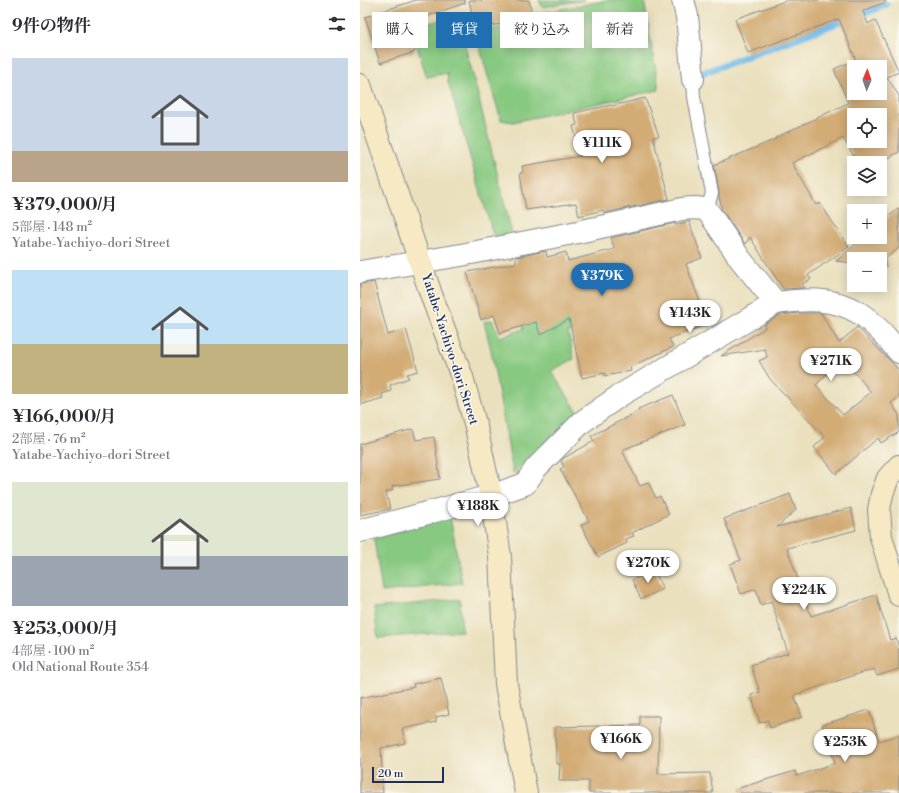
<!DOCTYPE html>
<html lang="ja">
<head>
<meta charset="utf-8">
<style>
	body { margin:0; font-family:"Libre Bodoni","Noto Serif JP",serif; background:#f2f2f3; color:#2b2b33; height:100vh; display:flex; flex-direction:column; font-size:15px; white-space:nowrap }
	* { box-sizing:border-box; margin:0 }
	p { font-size:13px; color:#7c7c81 }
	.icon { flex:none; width:22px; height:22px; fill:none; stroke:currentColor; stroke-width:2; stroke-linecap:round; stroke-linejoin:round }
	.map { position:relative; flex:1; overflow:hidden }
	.drawer { display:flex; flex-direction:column; background:#fff; width:360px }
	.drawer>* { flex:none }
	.top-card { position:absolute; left:12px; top:12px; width:380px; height:36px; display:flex; gap:8px }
	.needle { width:26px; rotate:2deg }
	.buttons { position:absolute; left:487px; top:60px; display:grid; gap:8px }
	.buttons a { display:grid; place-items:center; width:40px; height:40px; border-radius:0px; background:#fff; box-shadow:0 2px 10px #0003; font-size:20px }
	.scale { position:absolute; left:12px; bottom:10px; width:72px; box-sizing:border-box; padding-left:4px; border:2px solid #1b2f5e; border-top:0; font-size:11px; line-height:14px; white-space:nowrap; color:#1b2f5e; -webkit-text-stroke:3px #fbf7ec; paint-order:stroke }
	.price { position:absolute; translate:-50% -34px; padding:0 9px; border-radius:14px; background:#fff; color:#222; font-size:13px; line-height:26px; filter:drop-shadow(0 1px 2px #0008) }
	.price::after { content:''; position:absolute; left:50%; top:24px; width:12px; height:9px; margin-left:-6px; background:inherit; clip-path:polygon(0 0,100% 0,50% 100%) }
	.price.current { background:#1f6fb2; color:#fff }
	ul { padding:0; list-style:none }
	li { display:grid; align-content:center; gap:8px; height:212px; padding:0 12px }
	li span { display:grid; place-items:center; height:124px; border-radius:0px; color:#555 }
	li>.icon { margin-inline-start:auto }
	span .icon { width:72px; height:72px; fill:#fffc; stroke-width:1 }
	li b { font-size:17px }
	h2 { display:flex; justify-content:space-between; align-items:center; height:48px; padding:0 12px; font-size:17px }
	.pill { padding:0 14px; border-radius:0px; background:#fff; box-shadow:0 2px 10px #0003; font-size:14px; line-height:36px }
	.pill.current { background:#1f6fb2; color:#fff }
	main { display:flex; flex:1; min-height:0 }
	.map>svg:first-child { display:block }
	.green { fill:#88c981; stroke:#527c70 }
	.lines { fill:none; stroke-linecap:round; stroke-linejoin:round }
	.stream { stroke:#6fbce9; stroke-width:7 }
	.building { fill:#d2ab75; fill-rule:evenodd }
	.lane-casing { stroke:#82888e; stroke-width:14 }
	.street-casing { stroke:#82888e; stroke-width:24 }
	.secondary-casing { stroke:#82888e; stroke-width:24 }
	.lane { stroke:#fff; stroke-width:12 }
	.street { stroke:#fff; stroke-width:22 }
	.secondary { stroke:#f6e9c3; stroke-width:22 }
	.labels { text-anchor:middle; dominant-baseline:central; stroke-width:3; stroke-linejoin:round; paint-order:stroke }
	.street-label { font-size:13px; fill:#1b2f5e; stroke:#fbf7ec }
</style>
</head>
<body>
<main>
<section class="drawer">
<h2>9件の物件<svg class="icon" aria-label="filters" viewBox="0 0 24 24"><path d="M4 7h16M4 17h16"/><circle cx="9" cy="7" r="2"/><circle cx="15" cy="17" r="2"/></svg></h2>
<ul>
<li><span style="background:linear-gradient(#c9d6e8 75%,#b9a48a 0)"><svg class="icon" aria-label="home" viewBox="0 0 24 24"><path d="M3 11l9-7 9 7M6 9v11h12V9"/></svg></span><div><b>¥379,000/月</b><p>5部屋 · 148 m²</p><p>Yatabe-Yachiyo-dori Street</p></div></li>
<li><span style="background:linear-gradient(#bfe0f5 60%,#c2b280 0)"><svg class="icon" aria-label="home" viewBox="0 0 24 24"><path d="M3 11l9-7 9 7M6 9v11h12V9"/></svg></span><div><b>¥166,000/月</b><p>2部屋 · 76 m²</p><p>Yatabe-Yachiyo-dori Street</p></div></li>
<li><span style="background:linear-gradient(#dfe7d0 60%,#9aa5b1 0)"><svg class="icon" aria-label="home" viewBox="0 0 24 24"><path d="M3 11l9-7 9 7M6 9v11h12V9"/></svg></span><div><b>¥253,000/月</b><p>4部屋 · 100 m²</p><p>Old National Route 354</p></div></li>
</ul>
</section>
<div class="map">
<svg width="539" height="793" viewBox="0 0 539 793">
	<rect width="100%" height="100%" fill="#fbf7ec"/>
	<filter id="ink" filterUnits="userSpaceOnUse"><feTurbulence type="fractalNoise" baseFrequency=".025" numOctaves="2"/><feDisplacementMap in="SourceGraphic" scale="8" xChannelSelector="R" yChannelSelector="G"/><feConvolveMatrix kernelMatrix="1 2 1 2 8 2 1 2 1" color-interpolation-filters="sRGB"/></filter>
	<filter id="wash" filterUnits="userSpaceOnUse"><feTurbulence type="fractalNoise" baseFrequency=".012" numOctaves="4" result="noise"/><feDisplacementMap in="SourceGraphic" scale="16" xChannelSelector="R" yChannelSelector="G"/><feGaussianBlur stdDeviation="0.9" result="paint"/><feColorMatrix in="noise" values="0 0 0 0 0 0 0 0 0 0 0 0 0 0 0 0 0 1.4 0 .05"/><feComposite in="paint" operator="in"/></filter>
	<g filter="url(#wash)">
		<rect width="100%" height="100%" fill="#eae0bd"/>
		<!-- green -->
		<path class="green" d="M179,0H225L182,7Z
			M248,0H284L299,90L153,122L141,120L115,32L151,26L153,33L178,27L176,14Z
			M97,16L113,75L153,238L135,241L88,82L87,73L67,77L56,44L66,40L61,25Z
			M183,301L232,329L208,332L214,359L191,371L218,412L153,473L131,350L124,322L132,320L140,337L164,329L162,323Z
			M90,516L102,583L22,592L14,539Z
			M100,599L102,631L18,638L14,608Z"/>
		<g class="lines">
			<!-- stream -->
			<path class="stream" d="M342,73L526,5"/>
		</g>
		<g id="blocks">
			<!-- building -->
			<path class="building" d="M56,0H105V3L56,20L62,38L52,41L55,52L20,63L5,17Z
				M109,0H169L175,26L156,29L155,21L115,29Z
				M428,0H525L526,2L503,11L508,24L515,20L539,72L527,77L539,96V152L520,163H498L483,138L432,163L456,205L460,203L489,247L448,275L451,279L442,284L445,288L423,289L390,237L385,244L362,210L359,196V192L354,165L416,139L415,138L488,103L474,69L496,60L479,19L388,53L375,19ZM494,67H520V93H494ZM494,115H520V141H494Z
				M285,98L299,136L293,137L309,199L244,213L243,210L219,216L216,203L166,210L160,173L163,172L162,166L221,156L213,126L217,125L214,113L251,105L252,106Z
				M539,208V248L525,259L526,267L520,266V259H494V263L476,261L504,237H520V224Z
				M329,221L342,258L326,264L348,324L309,339L313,347L270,367L271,371L245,376V373L222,378L209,319L180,335L176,322L140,333L134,315L121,320L107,272L156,263V257L186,251L187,257L206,252L208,261L254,249L251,238L315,223V225Z
				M14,282L28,335L46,329L58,371L47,374L49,378L30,385L31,391L22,394L23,398L0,405V284Z
				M438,313H461L479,343L497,327L539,370V397L531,403L539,415V432L521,443L518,438L476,474L454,447L465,437L410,379L399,361L407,357L405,349L361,356L405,328V324L420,315ZM482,358L511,392L483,415L456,385Z
				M313,395L325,425L262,450L280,486L288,482L296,498L300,496L309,514L272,533L274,536L266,539L267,543L238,557L221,525L229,521L200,469L204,467L201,461L204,458L234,441L231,436L279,411L278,409Z
				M53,429L56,440L74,437L80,479L32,486L33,490L26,492L30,509L0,515V444Z
				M430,494L436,510L417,527L491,508L496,530L427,548L451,616L516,595L530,640L536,638L539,648V669L517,676L514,669L434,695L442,717L410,728L408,720L400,723L391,695L400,692L391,665L428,653L411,601L401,605L396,589L381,594L370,564L381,560L364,519Z
				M294,570L303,589L281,599L272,580Z
				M81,678L89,714L76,717V722L42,729L45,743L21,748L23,793H0V698L54,687L53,684Z
				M509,710L519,741L539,735V793H380L379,788L435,771L437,776L475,763L462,725Z
				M280,716H299L298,774L350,773L353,793H229V781H199L200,764H196L195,727L280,725Z"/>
		</g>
	</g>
	<g filter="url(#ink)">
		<use href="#blocks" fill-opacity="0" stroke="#82888e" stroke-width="1"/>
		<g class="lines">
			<defs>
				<path id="lane" d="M333,79L334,97L352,193L347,210"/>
				<path id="street" d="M323,0L327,16L333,79
					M0,272L101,255L218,232L322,209C331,208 338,207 347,210L381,260L416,303
					M0,531L131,496L165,484L176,468L222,422L259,396L416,303C444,299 474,297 499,313C514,322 528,339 539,352"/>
				<path id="secondary" d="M0,85L72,297L102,377L116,427L131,496L140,556L146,684L166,793
					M539,466L528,478L522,494L519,510L521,537L539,595"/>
			</defs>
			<!-- lane casing -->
			<use href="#lane" class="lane-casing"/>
			<!-- street casing -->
			<use href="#street" class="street-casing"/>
			<!-- secondary casing -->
			<use href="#secondary" class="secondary-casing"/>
			<!-- lane -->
			<use href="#lane" class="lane"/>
			<!-- street -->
			<use href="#street" class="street"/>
			<!-- secondary -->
			<use href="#secondary" class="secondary"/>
		</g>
	</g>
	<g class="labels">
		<!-- street labels -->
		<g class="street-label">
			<text transform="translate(90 349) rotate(72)">Yatabe-Yachiyo-dori Street</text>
		</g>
	</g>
</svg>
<div class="buttons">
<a><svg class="needle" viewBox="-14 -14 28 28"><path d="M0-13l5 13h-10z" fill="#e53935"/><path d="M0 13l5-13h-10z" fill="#7c7c81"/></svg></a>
<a><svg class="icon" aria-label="locate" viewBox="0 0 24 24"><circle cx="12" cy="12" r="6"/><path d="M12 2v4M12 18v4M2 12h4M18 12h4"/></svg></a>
<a><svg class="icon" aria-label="layers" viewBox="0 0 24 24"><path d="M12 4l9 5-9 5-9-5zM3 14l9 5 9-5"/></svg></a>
<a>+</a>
<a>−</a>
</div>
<div class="scale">20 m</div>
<b class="price" style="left:242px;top:164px">¥111K</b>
<b class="price current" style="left:242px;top:297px">¥379K</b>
<b class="price" style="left:330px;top:334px">¥143K</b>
<b class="price" style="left:471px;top:382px">¥271K</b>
<b class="price" style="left:118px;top:527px">¥188K</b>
<b class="price" style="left:288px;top:584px">¥270K</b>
<b class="price" style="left:444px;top:611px">¥224K</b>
<b class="price" style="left:261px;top:760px">¥166K</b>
<b class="price" style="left:485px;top:763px">¥253K</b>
<div class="top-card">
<a class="pill">購入</a>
<a class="pill current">賃貸</a>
<a class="pill">絞り込み</a>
<a class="pill">新着</a>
</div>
</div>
</main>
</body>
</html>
